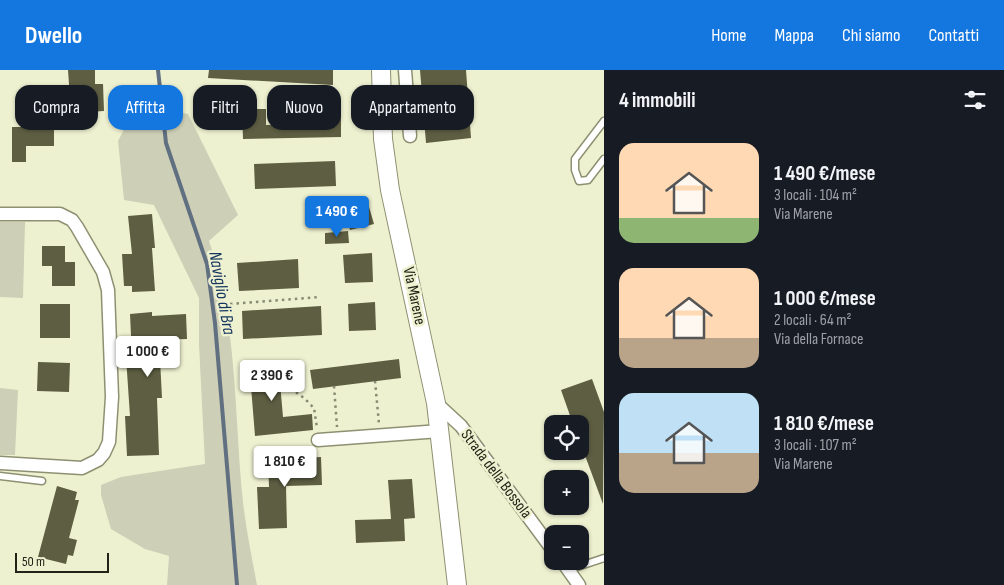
<!DOCTYPE html>
<html lang="it">
<head>
<meta charset="utf-8">
<style>
	body { margin:0; font-family:"Sofia Sans Condensed",sans-serif; background:#242831; color:#f1f3f6; height:100vh; display:flex; flex-direction:column; font-size:19px; white-space:nowrap }
	* { box-sizing:border-box; margin:0 }
	p { font-size:16px; color:#9ea1a6 }
	.icon { flex:none; width:28px; height:28px; fill:none; stroke:currentColor; stroke-width:2; stroke-linecap:round; stroke-linejoin:round }
	.map { position:relative; flex:1; overflow:hidden }
	.side { display:flex; flex-direction:column; background:#171b24; width:400px }
	.side>* { flex:none }
	.top-card { position:absolute; left:15px; top:15px; width:475px; height:45px; display:flex; gap:10px }
	.controls { position:absolute; left:544px; top:345px; display:grid; gap:10px }
	.controls a { display:grid; place-items:center; width:45px; height:45px; border-radius:10px; background:#171b24; box-shadow:0 1px 4px #0004; font-size:25px }
	.scale { position:absolute; left:15px; bottom:12px; width:94px; box-sizing:border-box; padding-left:5px; border:2px solid #222317; border-top:0; font-size:14px; line-height:18px; white-space:nowrap; color:#222317; -webkit-text-stroke:4px #eef1d0; paint-order:stroke }
	.price { position:absolute; translate:-50% -42px; padding:0 11px; border-radius:5px; background:#fff; color:#222; font-size:16px; line-height:32px; filter:drop-shadow(0 1px 2px #0008) }
	.price::after { content:''; position:absolute; left:50%; top:30px; width:15px; height:11px; margin-left:-8px; background:inherit; clip-path:polygon(0 0,100% 0,50% 100%) }
	.price.active { background:#1476df; color:#fff }
	ul { padding:0; list-style:none }
	li { display:flex; align-items:center; gap:15px; height:125px; padding:0 15px }
	li span { display:grid; place-items:center; flex:none; width:140px; height:100px; border-radius:15px; color:#555 }
	li>.icon { margin-inline-start:auto }
	span .icon { width:60px; height:60px; fill:#fffc; stroke-width:1 }
	li b { font-size:21px }
	h2 { display:flex; justify-content:space-between; align-items:center; height:60px; padding:0 15px; font-size:21px }
	.chip { padding:0 18px; border-radius:15px; background:#171b24; box-shadow:0 1px 4px #0004; font-size:18px; line-height:45px }
	.chip.active { background:#1476df; color:#fff }
	header { display:flex; align-items:center; gap:30px; box-sizing:border-box; height:70px; padding:0 25px; background:#1476df; color:#fff }
	header strong { font-size:24px }
	nav { display:flex; gap:28px; margin-inline-start:auto; font-size:18px }
	main { display:flex; flex:1; min-height:0 }
	.map>svg:first-child { display:block }
	.green { fill:#cdcfb6 }
	.lines { fill:none; stroke-linecap:round; stroke-linejoin:round }
	.stream { stroke:#607081; stroke-width:4 }
	.building { fill:#5d5e42 }
	.service-casing { stroke:#8e9072; stroke-width:9 }
	.minor-casing { stroke:#8e9072; stroke-width:15 }
	.secondary-casing { stroke:#8e9072; stroke-width:20 }
	.path { stroke:#888a73; stroke-width:2.5; stroke-dasharray:2.5 4; stroke-linecap:butt }
	.service { stroke:#fff; stroke-width:6 }
	.minor { stroke:#fff; stroke-width:12 }
	.secondary { stroke:#fff; stroke-width:18 }
	.labels { text-anchor:middle; dominant-baseline:central; stroke-width:5; stroke-linejoin:round; paint-order:stroke }
	.street-label { font-size:16px; fill:#222317; stroke:#eef1d0 }
	.water-label { font-size:18px; font-style:italic; fill:#14355e; stroke:#eef1d0 }
</style>
</head>
<body>
<header>
<strong>Dwello</strong>
<nav><a>Home</a><a>Mappa</a><a>Chi siamo</a><a>Contatti</a></nav>
</header>
<main>
<div class="map">
<svg width="604" height="515" viewBox="0 0 604 515">
	<rect width="100%" height="100%" fill="#eef1d0"/>
	<!-- green -->
	<path class="green" d="M138,33L188,44L238,145L209,171C238,254 234,345 243,432C246,460 252,488 257,515H167L169,486L145,479L111,459L101,425V415L121,407L205,394L199,274V228L154,135L124,130L118,71Z
		M0,152H25L23,228L0,227Z
		M0,318L18,320L15,385H0Z"/>
	<g class="lines">
		<!-- stream -->
		<path class="stream" d="M158,0L166,73L207,194L215,253L237,515"/>
	</g>
	<!-- building -->
	<path class="building" d="M68,0H95V14H103L104,41L71,43Z
		M209,0H333V15L208,8Z
		M420,0H466L471,68L426,73Z
		M242,39H266V55L298,54V49L317,50V43H341V67L243,69Z
		M12,57H54V76H26V92H12Z
		M335,91L336,116L255,119L254,94Z
		M367,130L374,154L350,160L344,137Z
		M152,144L155,178H152L155,221L132,222V216H124L122,184H132L128,146Z
		M348,161L349,173L325,174V163Z
		M42,176H65V192H75V216H52V196H42Z
		M372,183L373,212L345,213L343,185Z
		M298,189L299,218L239,221L237,193Z
		M375,232L376,260L349,261L348,234Z
		M40,234H70V268H40Z
		M321,236L322,265L243,269L242,241Z
		M152,242V246L186,244L187,269L159,270L162,328H157L159,385L127,386L125,346H130L126,287H132L130,244Z
		M399,289L401,308L313,319L310,300Z
		M278,290L283,347L312,344L313,360L255,366L249,292Z
		M38,292L70,293L69,322L37,321Z
		M592,309L604,342L603,434L580,372V354H573L561,320Z
		M321,387L322,415L286,416L287,458L259,459L257,417H269L268,389Z
		M412,409L415,448L404,449L405,471L356,473L355,450L391,449L388,410Z
		M57,416L77,422L75,430H79L69,468L77,470L73,486L68,485L66,494L38,487Z"/>
	<g class="lines">
		<defs>
			<path id="service" d="M604,51L575,89V100L579,111L588,110L604,89
				M0,406L42,411
				M568,500L604,488"/>
			<path id="minor" d="M405,0L410,66
				M0,144H60L72,150L77,157L103,202L108,220L112,327L109,372L104,383L98,390L82,398L0,393
				M436,333L461,356L552,479
				M318,370L440,361
				M562,491L579,515"/>
			<path id="secondary" d="M381,0L383,69L390,120L436,333L457,515"/>
		</defs>
		<!-- service casing -->
		<use href="#service" class="service-casing"/>
		<!-- minor casing -->
		<use href="#minor" class="minor-casing"/>
		<!-- secondary casing -->
		<use href="#secondary" class="secondary-casing"/>
		<!-- path -->
		<path class="path" d="M230,234L319,227
			M280,311L304,328L314,338L317,358
			M375,311L379,354
			M334,316L337,357"/>
		<!-- service -->
		<use href="#service" class="service"/>
		<!-- minor -->
		<use href="#minor" class="minor"/>
		<!-- secondary -->
		<use href="#secondary" class="secondary"/>
	</g>
	<g class="labels">
		<!-- street labels -->
		<g class="street-label">
			<text transform="translate(414 226) rotate(78)">Via Marene</text>
			<text transform="translate(496 404) rotate(53)">Strada della Bossola</text>
		</g>
		<!-- water labels -->
		<g class="water-label">
			<text transform="translate(222 223) rotate(80)">Naviglio di Bra</text>
		</g>
	</g>
</svg>
<div class="controls">
<a><svg class="icon" aria-label="locate" viewBox="0 0 24 24"><circle cx="12" cy="12" r="6"/><path d="M12 2v4M12 18v4M2 12h4M18 12h4"/></svg></a>
<a>+</a>
<a>−</a>
</div>
<div class="scale">50 m</div>
<b class="price active" style="left:337px;top:168px">1 490 €</b>
<b class="price" style="left:148px;top:308px">1 000 €</b>
<b class="price" style="left:272px;top:332px">2 390 €</b>
<b class="price" style="left:285px;top:418px">1 810 €</b>
<div class="top-card">
<a class="chip">Compra</a>
<a class="chip active">Affitta</a>
<a class="chip">Filtri</a>
<a class="chip">Nuovo</a>
<a class="chip">Appartamento</a>
</div>
</div>
<section class="side">
<h2>4 immobili<svg class="icon" aria-label="filters" viewBox="0 0 24 24"><path d="M4 7h16M4 17h16"/><circle cx="9" cy="7" r="2"/><circle cx="15" cy="17" r="2"/></svg></h2>
<ul>
<li><span style="background:linear-gradient(#ffd9b3 75%,#8fb573 0)"><svg class="icon" aria-label="home" viewBox="0 0 24 24"><path d="M3 11l9-7 9 7M6 9v11h12V9"/></svg></span><div><b>1 490 €/mese</b><p>3 locali · 104 m²</p><p>Via Marene</p></div></li>
<li><span style="background:linear-gradient(#ffd9b3 70%,#b9a48a 0)"><svg class="icon" aria-label="home" viewBox="0 0 24 24"><path d="M3 11l9-7 9 7M6 9v11h12V9"/></svg></span><div><b>1 000 €/mese</b><p>2 locali · 64 m²</p><p>Via della Fornace</p></div></li>
<li><span style="background:linear-gradient(#bfe0f5 60%,#b9a48a 0)"><svg class="icon" aria-label="home" viewBox="0 0 24 24"><path d="M3 11l9-7 9 7M6 9v11h12V9"/></svg></span><div><b>1 810 €/mese</b><p>3 locali · 107 m²</p><p>Via Marene</p></div></li>
</ul>
</section>
</main>
</body>
</html>
